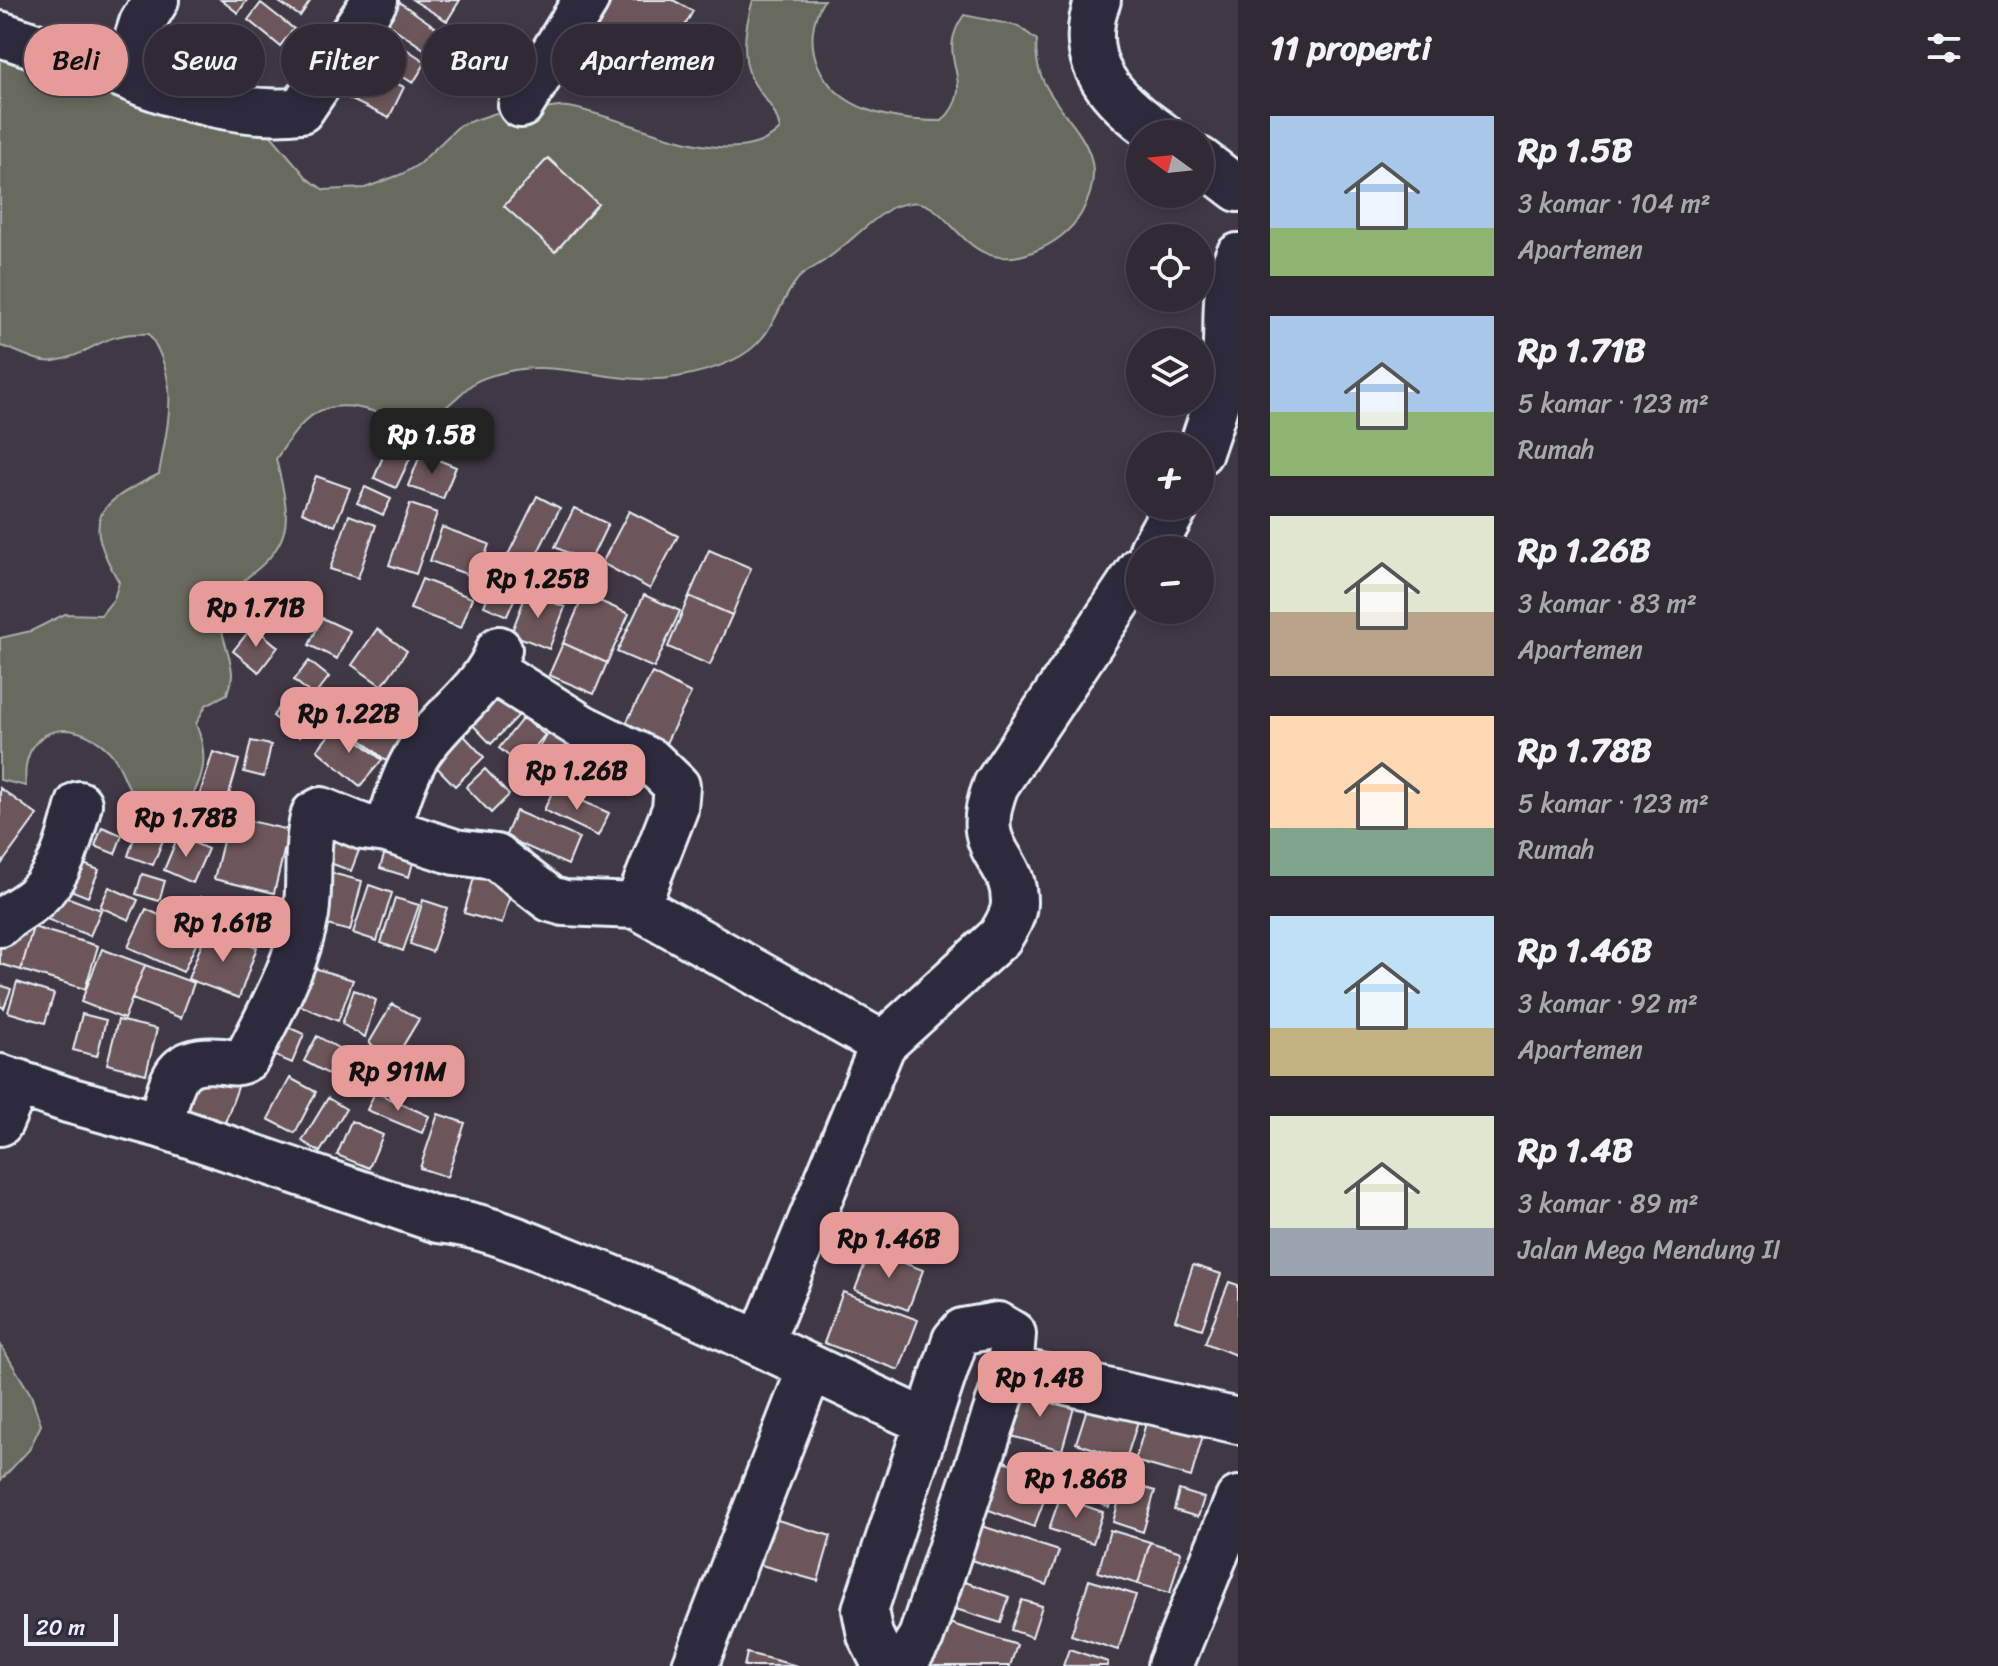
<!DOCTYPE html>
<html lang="id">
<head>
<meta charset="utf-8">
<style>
	body { margin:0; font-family:Sriracha,sans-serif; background:#3d3640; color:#f1f3f6; height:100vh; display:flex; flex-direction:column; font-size:30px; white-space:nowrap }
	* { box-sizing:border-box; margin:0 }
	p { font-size:26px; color:#a8a7ac }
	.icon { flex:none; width:44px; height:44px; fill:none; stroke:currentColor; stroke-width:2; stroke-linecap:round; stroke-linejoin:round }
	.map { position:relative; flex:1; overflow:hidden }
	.sheet { display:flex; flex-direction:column; background:#312a34; width:760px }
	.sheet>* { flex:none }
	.hud { position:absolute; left:24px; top:24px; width:760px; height:72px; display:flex; gap:16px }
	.needle { width:52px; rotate:285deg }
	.controls { position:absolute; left:1126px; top:120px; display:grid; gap:16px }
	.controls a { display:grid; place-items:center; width:88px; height:88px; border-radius:50%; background:#312a34; box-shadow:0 4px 12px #0003,0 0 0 2px #4c464f; font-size:40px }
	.scale { position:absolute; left:24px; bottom:20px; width:94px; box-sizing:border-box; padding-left:8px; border:4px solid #e8f1f8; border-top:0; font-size:22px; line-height:28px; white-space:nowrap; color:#e8f1f8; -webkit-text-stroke:6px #2f2a3d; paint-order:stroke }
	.price { position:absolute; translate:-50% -68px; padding:0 18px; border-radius:16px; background:#e69b98; color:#111; font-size:26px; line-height:52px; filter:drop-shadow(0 2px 4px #0008) }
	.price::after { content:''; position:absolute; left:50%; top:48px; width:24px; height:18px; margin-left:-12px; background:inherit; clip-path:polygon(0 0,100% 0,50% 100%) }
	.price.current { background:#222; color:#fff }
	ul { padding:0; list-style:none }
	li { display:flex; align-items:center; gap:24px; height:200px; padding:0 32px }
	li span { display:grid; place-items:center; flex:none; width:224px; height:160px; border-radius:0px; color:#555 }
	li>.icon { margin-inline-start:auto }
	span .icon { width:96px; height:96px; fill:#fffc; stroke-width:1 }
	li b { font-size:34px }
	h2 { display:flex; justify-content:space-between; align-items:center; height:96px; padding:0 32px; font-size:34px }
	.tag { padding:0 28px; border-radius:36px; background:#312a34; box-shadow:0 4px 12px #0003,0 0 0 2px #4c464f; font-size:28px; line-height:72px }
	.tag.current { background:#e69b98; color:#111 }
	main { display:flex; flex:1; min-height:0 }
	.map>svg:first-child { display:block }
	.green { fill:#676b5d; stroke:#a8aeaa; stroke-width:2 }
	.building { fill:#6c575a; stroke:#e8f1f8; stroke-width:2 }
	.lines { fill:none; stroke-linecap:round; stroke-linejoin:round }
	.minor-casing { stroke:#e8f1f8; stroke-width:50 }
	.minor { stroke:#2f2a3d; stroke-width:44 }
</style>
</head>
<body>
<main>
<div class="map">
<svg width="1238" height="1666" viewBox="0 0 1238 1666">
	<rect width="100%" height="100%" fill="#413846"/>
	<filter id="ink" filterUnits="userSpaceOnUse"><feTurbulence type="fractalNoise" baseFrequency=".0125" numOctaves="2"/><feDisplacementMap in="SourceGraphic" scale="16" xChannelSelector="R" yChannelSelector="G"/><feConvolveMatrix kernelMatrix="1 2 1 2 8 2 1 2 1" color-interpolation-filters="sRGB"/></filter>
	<g filter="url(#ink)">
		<!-- green -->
		<path class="green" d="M753,0H824C797,43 820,94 868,110C892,119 916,121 942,121C982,80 931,61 964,15L1018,26L1037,40C1027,113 1127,133 1081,214C1071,231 1053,244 1035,251C963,281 952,196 910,203C905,204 897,205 893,207C865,223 844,250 816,266C810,270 801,274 797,280C783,297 777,320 763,337C745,361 705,372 677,377C622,387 568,361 514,370C501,373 485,376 474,383C456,396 443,416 420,419C403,421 388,416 372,411C319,395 303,419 276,459C289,513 297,540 249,576C237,586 227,593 222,609C216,631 233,655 232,676C231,682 228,689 227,694L206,705L196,724C209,756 205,780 184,808C169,810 155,813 142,803C124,790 124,766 109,751C71,713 19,728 26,786L0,780V638L31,631L65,614L101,615L114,599L119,582C81,516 96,505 159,474C168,421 181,382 149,334C101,331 93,355 54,361C38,364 16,349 0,346V43L253,122L269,133L308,179L324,190L365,188L402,174L419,164L460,125L502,111C523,121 546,104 568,107C628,116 732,178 780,129C774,101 758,96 750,75C741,52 746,23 753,0Z
			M0,1344L31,1395L41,1425L29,1450L0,1481Z"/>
		<!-- building -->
		<path class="building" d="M221,0H247L238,13Z
			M276,0H311L300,16Z
			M413,0H460L447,21Z
			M612,0H673L693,11L650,89L584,52Z
			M399,2L441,31L427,51L385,22Z
			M261,3L294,29L280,46L248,20Z
			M377,30L426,62L413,83L363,52Z
			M354,63L404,87L389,118L339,94Z
			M548,158L598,204L555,252L504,206Z
			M389,442L413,452L396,488L374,478Z
			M421,453L456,467L443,499L408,486Z
			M316,476L350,488L335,526L302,512Z
			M365,487L391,499L383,515L357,503Z
			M537,496L560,508L525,578L502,567Z
			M410,504L437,513L416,574L389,565Z
			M574,508L608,524L589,563L555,547Z
			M629,511L678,536L650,589L602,563Z
			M349,515L376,525L358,578L330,569Z
			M442,527L489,544L477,578L430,561Z
			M709,550L751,568L732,615L689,596Z
			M496,576L520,586L507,616L484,606Z
			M422,579L472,598L461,628L410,609Z
			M527,592L565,607L549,649L511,634Z
			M584,594L629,614L607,663L563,643Z
			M644,595L680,611L654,668L617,652Z
			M689,596L732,615L710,665L668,647Z
			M322,618L350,631L337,659L309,645Z
			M253,626L278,647L259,672L233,651Z
			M377,629L407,651L382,686L352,665Z
			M563,643L607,663L594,694L549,675Z
			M309,661L329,677L314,696L294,680Z
			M652,673L691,693L662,751L622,731Z
			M493,691L518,716L491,744L466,718Z
			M387,692L422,727L392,766L357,736Z
			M289,695L315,715L299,737L273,716Z
			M523,718L545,735L520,765L499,748Z
			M338,724L382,760L360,786L317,750Z
			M454,725L484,757L455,786L424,754Z
			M548,732L591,757L575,784L532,759Z
			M251,741L271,745L264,777L244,772Z
			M213,752L239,760L225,808L198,800Z
			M485,769L509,795L491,813L466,787Z
			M0,788L37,815L0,866Z
			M554,788L609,813L598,836L544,810Z
			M516,811L579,838L568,865L505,837Z
			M318,814L366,832L351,871L312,856Z
			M229,816L289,830L274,893L214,879Z
			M138,826L165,835L153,865L128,856Z
			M102,827L122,835L115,854L95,846Z
			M178,836L208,849L193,883L164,870Z
			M390,836L418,845L409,877L380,868Z
			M66,857L99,870L88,897L55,884Z
			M477,867L515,878L502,924L464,913Z
			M320,870L362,881L350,931L308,920Z
			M142,874L165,881L159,901L136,894Z
			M369,885L392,893L377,941L353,933Z
			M109,887L138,900L129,920L100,907Z
			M53,892L101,910L90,936L44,918Z
			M200,897L215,901L208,923L193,918Z
			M395,898L419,905L403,951L381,943Z
			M423,900L447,908L432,952L410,944Z
			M225,906L250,913L244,935L219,928Z
			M146,909L201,934L183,972L128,947Z
			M7,919L33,927L21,970L0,964V941Z
			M33,927L98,946L85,989L21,970Z
			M207,930L257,947L239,998L188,979Z
			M102,949L145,965L124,1019L81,1002Z
			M301,964L353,980L338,1021L289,1001Z
			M145,965L194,983L181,1018L132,999Z
			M17,982L54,994L45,1023L8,1012Z
			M0,985L11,989L4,1008L0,1006Z
			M354,990L376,1000L365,1037L342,1024Z
			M392,1004L419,1019L395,1059L369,1043Z
			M82,1014L106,1020L97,1056L73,1050Z
			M269,1019L304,1034L292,1063L257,1048Z
			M118,1020L157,1029L146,1074L107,1064Z
			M317,1036L345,1052L332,1076L304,1061Z
			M183,1076H242L219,1139L167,1119Z
			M290,1078L316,1092L295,1133L268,1119Z
			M375,1092L429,1116L422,1133L367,1110Z
			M328,1098L346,1109L320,1152L302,1141Z
			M438,1114L465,1123L447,1177L420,1168Z
			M351,1121L383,1135L369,1168L337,1155Z
			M870,1250L923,1270L908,1310L855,1290Z
			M1193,1265L1221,1274L1202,1329L1175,1320Z
			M1229,1282L1238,1285V1356L1205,1343Z
			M843,1292L918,1320L899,1370L824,1343Z
			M1018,1387L1075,1404L1062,1450L1004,1434Z
			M1090,1399L1140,1415L1126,1459L1076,1443Z
			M1150,1409L1206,1425L1191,1477L1135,1461Z
			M1072,1456L1121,1473L1109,1507L1061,1490Z
			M999,1459L1052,1479L1034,1527L981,1507Z
			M1124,1482L1155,1491L1143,1532L1113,1522Z
			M1179,1490L1204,1498L1198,1517L1174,1510Z
			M1060,1497L1103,1512L1093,1543L1049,1529Z
			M774,1519L831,1536L818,1581L761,1565Z
			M982,1526L1059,1551L1047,1585L971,1560Z
			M1110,1530L1150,1542L1138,1584L1098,1572Z
			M1150,1542L1181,1552L1170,1593L1138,1584Z
			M956,1579L1009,1597L1001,1623L946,1606Z
			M1089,1580L1136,1595L1118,1650L1071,1635Z
			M1022,1600L1042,1606L1032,1637L1011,1630Z
			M946,1622L1017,1645L1010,1666H931Z
			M1069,1649L1108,1662L1107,1666H1063Z
			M747,1653L798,1666H744Z"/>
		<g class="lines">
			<defs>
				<path id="minor" d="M156,0L142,23L125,76C175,98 247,117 301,110L375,0
					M1098,0C1074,63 1113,101 1161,134
					M0,34L125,76
					M521,105L586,0
					M1200,160L1238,189
					M1200,452C1209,425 1220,396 1224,367C1230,329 1220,294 1238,256
					M1152,550L1176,506
					M492,670L582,727L652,762L677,786L675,809L637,906
					M387,830C396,806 403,777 417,755C440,717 485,691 499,649
					M0,924C10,913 25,907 36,897C62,873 70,837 79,804
					M0,1077L68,1100L160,1125L438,1220C486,1224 531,1246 577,1264C697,1310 810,1369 927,1422
					M0,1123L18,1082
					M160,1125C173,1083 170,1056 222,1061C232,1063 238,1064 247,1058C270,1012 297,966 306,914C311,881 305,847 314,814L321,810L363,827L387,830L455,852L496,857L550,899L564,903L637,906L883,1044
					M998,1325L1013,1334L1010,1369L921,1637L909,1656L894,1662L881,1657L870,1635L865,1610L955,1340L963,1331Z
					M761,1342L883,1044L1000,937C1006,927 1014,915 1014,903C1015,853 969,854 996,785L1140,569
					M1010,1369L1238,1421
					M695,1666L810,1369
					M1170,1666L1238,1499"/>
			</defs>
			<!-- minor casing -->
			<use href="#minor" class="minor-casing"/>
			<!-- minor -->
			<use href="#minor" class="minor"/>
		</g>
	</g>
</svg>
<div class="controls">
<a><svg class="needle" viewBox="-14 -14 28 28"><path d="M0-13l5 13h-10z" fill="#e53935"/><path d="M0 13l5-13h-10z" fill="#a8a7ac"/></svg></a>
<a><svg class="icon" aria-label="locate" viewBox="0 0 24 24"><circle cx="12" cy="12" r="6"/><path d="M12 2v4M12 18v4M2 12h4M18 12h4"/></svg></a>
<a><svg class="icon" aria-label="layers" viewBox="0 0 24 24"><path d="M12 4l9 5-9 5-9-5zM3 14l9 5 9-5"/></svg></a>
<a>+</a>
<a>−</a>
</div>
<div class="scale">20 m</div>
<b class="price current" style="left:432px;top:476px">Rp 1.5B</b>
<b class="price" style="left:538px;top:620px">Rp 1.25B</b>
<b class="price" style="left:256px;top:649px">Rp 1.71B</b>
<b class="price" style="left:349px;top:755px">Rp 1.22B</b>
<b class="price" style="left:577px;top:812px">Rp 1.26B</b>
<b class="price" style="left:186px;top:859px">Rp 1.78B</b>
<b class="price" style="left:223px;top:964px">Rp 1.61B</b>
<b class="price" style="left:398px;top:1113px">Rp 911M</b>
<b class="price" style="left:889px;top:1280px">Rp 1.46B</b>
<b class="price" style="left:1040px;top:1419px">Rp 1.4B</b>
<b class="price" style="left:1076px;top:1520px">Rp 1.86B</b>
<div class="hud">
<a class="tag current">Beli</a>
<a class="tag">Sewa</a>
<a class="tag">Filter</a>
<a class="tag">Baru</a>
<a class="tag">Apartemen</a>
</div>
</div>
<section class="sheet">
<h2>11 properti<svg class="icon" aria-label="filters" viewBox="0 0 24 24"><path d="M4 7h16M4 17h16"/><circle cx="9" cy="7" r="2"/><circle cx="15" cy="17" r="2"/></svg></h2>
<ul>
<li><span style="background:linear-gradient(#a9c7e8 70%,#8fb573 0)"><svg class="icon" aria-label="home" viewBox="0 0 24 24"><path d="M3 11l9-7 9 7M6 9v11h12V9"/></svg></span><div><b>Rp 1.5B</b><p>3 kamar · 104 m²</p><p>Apartemen</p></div></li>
<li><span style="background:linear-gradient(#a9c7e8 60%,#8fb573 0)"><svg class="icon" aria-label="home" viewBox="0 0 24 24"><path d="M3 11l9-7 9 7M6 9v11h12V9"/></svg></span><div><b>Rp 1.71B</b><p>5 kamar · 123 m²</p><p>Rumah</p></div></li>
<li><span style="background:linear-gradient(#dfe7d0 60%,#b9a48a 0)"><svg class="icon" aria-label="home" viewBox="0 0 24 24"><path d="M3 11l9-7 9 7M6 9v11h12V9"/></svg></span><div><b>Rp 1.26B</b><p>3 kamar · 83 m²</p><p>Apartemen</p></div></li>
<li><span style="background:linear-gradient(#ffd9b3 70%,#7fa58c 0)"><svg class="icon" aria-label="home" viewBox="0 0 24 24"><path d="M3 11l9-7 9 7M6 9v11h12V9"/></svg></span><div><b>Rp 1.78B</b><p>5 kamar · 123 m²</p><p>Rumah</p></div></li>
<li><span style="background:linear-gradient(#bfe0f5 70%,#c2b280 0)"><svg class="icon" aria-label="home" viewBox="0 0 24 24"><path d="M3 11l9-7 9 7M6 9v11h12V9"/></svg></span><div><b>Rp 1.46B</b><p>3 kamar · 92 m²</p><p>Apartemen</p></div></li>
<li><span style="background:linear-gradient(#dfe7d0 70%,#9aa5b1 0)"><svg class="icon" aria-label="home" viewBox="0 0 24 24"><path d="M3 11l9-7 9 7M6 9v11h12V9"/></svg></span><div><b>Rp 1.4B</b><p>3 kamar · 89 m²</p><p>Jalan Mega Mendung II</p></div></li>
</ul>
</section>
</main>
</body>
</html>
